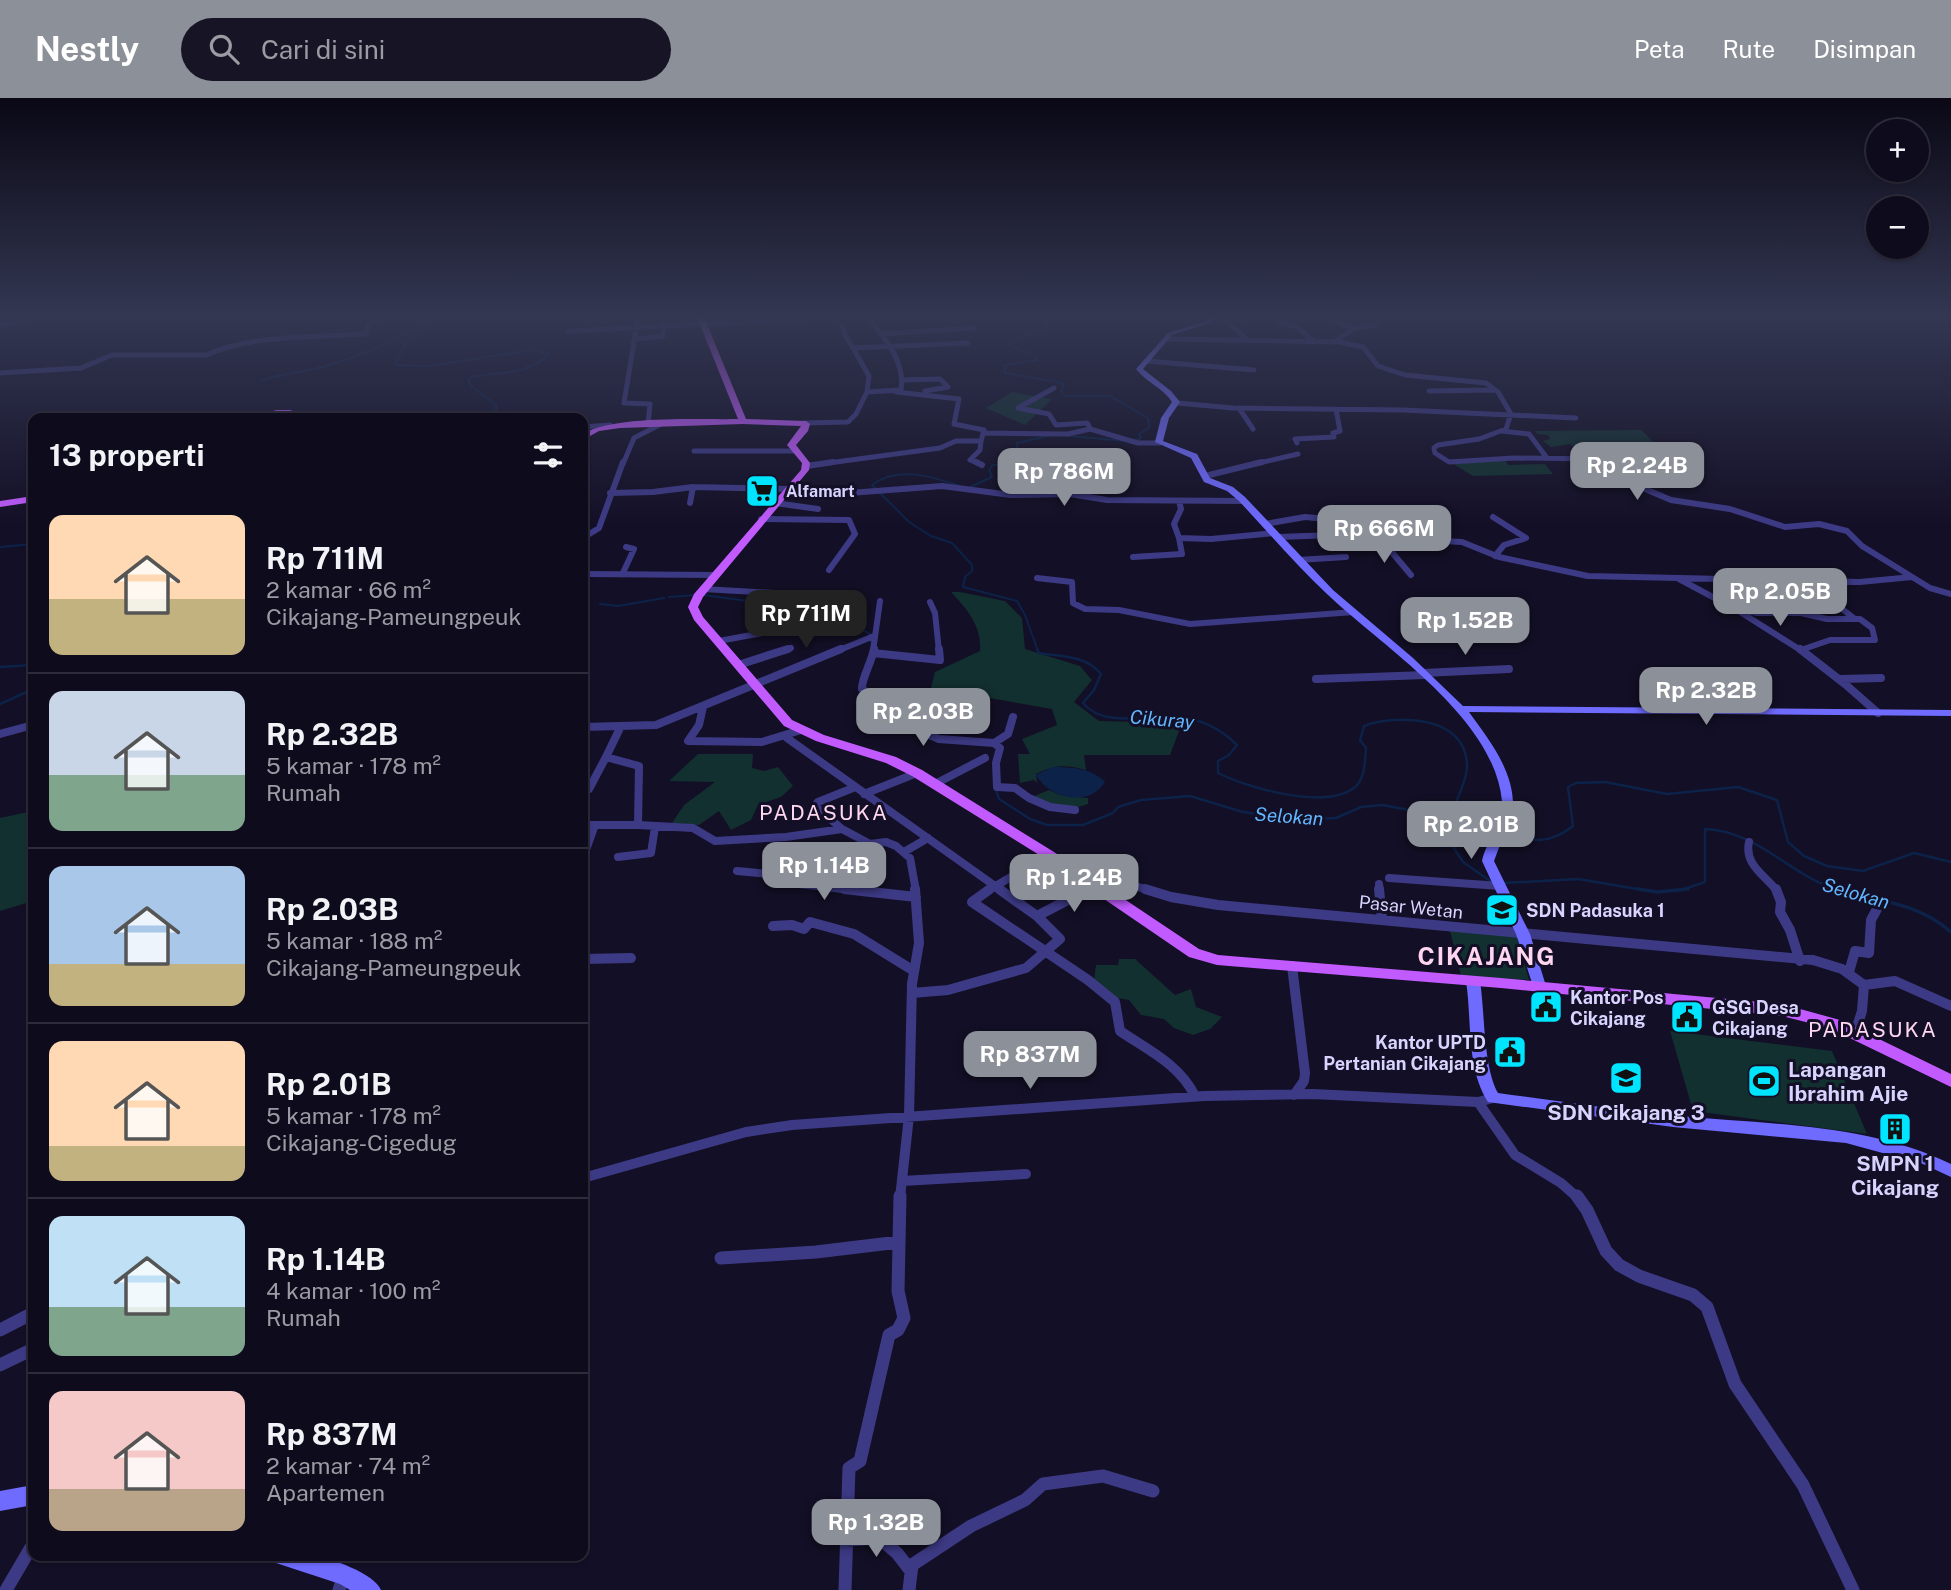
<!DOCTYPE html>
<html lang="id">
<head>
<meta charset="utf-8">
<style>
	body { margin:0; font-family:"Public Sans",sans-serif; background:#171425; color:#f1f3f6; height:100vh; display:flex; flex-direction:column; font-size:26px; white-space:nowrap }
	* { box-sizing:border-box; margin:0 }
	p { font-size:23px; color:#9b9ba3 }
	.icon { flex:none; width:38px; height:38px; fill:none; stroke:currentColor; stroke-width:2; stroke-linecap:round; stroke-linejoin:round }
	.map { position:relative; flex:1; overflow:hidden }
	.side { position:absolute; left:28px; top:315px; width:560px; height:1148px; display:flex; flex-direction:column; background:#0e0b1c; border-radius:14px; box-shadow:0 2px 5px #0004,0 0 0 2px #2e2b3b }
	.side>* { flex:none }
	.controls { position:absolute; left:1866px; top:21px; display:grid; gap:14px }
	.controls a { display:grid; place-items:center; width:63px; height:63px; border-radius:50%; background:#0e0b1c; box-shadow:0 2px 5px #0004,0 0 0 2px #2e2b3b; font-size:35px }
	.price { position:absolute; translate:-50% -60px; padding:0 16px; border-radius:14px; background:#8c9099; color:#fff; font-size:23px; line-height:46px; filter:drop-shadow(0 2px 4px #0008) }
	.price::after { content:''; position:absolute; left:50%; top:42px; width:21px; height:16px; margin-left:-10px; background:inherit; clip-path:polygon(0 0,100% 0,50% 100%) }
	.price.active { background:#222; color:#fff }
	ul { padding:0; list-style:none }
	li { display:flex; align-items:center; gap:21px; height:175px; padding:0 21px }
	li+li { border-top:2px solid #2e2b3b }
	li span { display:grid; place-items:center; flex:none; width:196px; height:140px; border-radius:14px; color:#555 }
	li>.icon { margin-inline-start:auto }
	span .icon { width:84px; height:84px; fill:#fffc; stroke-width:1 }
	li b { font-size:30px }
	h2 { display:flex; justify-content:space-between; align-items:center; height:84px; padding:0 21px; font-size:30px }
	header { display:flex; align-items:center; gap:42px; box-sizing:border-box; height:98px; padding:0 35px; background:#8c9099; color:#fff }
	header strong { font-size:33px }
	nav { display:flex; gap:38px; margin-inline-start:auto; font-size:24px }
	.search { width:490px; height:63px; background:#171425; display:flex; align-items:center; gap:18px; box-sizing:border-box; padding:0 24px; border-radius:38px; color:#9b9ba3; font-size:26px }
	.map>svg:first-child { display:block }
	.green { fill:#12302f }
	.water { fill:#0c2248 }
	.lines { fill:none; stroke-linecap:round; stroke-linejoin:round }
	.stream-far2 { stroke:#0c2248; stroke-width:2 }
	.stream-far1 { stroke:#0c2248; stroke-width:2.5 }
	.stream { stroke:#0c2248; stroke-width:3.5 }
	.street-far4 { stroke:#3d3a85; stroke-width:5 }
	.street-far3 { stroke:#3d3a85; stroke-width:6 }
	.street-far2 { stroke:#3d3a85; stroke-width:8 }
	.street-far1 { stroke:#3d3a85; stroke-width:10 }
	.street { stroke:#3d3a85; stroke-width:13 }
	.secondary { fill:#6f6bff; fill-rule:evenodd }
	.primary { fill:#c25bff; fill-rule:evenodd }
	.labels { text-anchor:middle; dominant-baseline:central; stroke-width:6; stroke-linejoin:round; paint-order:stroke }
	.far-poi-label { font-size:16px; font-weight:bold; fill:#d9d4ff; stroke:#130f26; text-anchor:start }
	.street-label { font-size:18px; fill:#d9d4ff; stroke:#130f26 }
	.poi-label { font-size:18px; font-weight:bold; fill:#d9d4ff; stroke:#130f26; text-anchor:start }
	.water-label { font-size:19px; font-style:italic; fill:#62b6ff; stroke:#130f26 }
	.quarter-label { font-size:21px; letter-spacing:2px; fill:#ffd6f0; stroke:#130f26 }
	.near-poi-label { font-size:21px; font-weight:bold; fill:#d9d4ff; stroke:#130f26 }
	.district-label { font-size:24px; font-weight:bold; letter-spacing:2px; fill:#ffd6f0; stroke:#130f26 }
</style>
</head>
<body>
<header>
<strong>Nestly</strong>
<div class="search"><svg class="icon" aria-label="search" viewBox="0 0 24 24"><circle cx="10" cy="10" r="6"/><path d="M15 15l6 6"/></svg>Cari di sini</div>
<nav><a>Peta</a><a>Rute</a><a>Disimpan</a></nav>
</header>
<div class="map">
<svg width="1951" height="1492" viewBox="0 0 1951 1492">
	<rect width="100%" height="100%" fill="#130f26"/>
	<!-- green -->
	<path class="green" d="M1012,294L1052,301L1025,327L986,310Z
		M1641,332L1669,359H1618L1612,356L1614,352L1611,355L1588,351L1591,349L1575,350L1570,346L1551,349L1543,343L1550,341L1548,337L1537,336L1535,333Z
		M1620,360H1671L1689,378H1649V375Z
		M1503,361L1509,367L1545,366L1553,376L1473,378L1452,365Z
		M951,494H960L1005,503L1022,520L1025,551L1080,568L1092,582L1074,604L1099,623L1182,625L1170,657H1084L1086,672C1066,666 1053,667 1036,676L1037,685L1034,682L1020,685L1018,656H1030L1022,641L1057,627L1052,611L984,599L964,605L927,606L935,574L980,553C982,528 967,511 951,494Z
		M698,656H753L752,670L764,673L778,669L793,688L781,699L758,707L751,722L731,732L719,713L699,727L672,725L684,707L715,684L669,683Z
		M1049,692L1060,697L1088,700V706L1068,712L1032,699Z
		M33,713V803L0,813V720Z
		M1450,833L1517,838L1529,882L1461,878Z
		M1119,861H1135L1175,897L1191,891L1196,909L1222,919L1210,931L1193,937L1174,930L1164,921L1141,917L1129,902L1107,898L1094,883L1096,867H1118Z
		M1670,933L1832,953L1867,1036L1693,1013Z"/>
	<!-- water -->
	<path class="water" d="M1052,669C1070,669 1092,670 1105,684C1089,710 1050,701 1036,677Z"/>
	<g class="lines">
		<!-- stream-far2 -->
		<path class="stream-far2" d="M434,219L405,246L395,267L429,268L533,252L549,256C529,277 499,274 472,279L468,282L471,288L496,307V312L469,320
			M1038,219L1049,228L1007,246L1037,259V262L1005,267V275L1057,284L1064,287L1061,294L1064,298H1110L1148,320L1149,330L1139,336L1141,340L1135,342
			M261,283C278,276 292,276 309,272C346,265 400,242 430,219
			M1069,338L1125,343
			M960,388C934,379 896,367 872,387L909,424L931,438L952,445L972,467V473L965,479L963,489L1017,503L1025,517L1038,553
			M970,389L992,379L989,372L993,367L1032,365L1017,350V345L1048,338
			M0,449L33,446
			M703,497L748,503L865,533L870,536L872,550
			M669,499L697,497
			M600,506L618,508L664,500"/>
		<!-- stream-far1 -->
		<path class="stream-far1" d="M1037,551L1039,555C1061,559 1086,557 1101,576L1094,592L1083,605C1104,631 1149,616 1178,619C1201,621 1221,631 1237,647L1229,657L1218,663V675C1248,690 1324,712 1354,690C1365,682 1365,663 1366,650L1360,642L1364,628C1397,616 1467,617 1467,668C1467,681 1460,693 1456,705L1466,719L1496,733
			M0,569L33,567
			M0,606L33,591
			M996,692L999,701L1030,721L1047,727H1083L1113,715L1118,709L1141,702L1190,698L1243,714L1299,722L1336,720L1361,709L1383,707L1419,714L1429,720L1444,735L1463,764L1493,785
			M1502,735C1531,743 1548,748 1573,728L1568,689L1576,685L1605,684L1667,696L1738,689L1777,702L1788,744L1804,758L1827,768L1863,773L1914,755L1951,764
			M1503,785L1578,781L1649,793
			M1678,793L1705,784V731C1759,733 1791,779 1841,793"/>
		<!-- stream -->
		<path class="stream" d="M1638,791L1657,794L1688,791
			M1835,791C1876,803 1917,804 1951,834"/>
		<!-- street-far4 -->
		<path class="street-far4" d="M638,219L624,305L650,306L648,326
			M1211,222L1308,219
			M1226,222L1246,241
			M1333,222L1353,231
			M1280,225L1297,229L1313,243
			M0,227L37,219
			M841,228L844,229V235L853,250
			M568,233L846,219
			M881,236L974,230
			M636,241L663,238L664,219
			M1166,241L1339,244
			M1334,243L1363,249L1378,268L1405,277L1486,285L1498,294L1511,316
			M1336,243L1354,230L1376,227L1378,221L1390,219
			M1146,263L1254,272
			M0,275L81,270L112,257H207C247,237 319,239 365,236L369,225L385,219
			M904,282L940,281L948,289L925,293
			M1054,290L1018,310L1049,316L1056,327L1087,325L1089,328
			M1429,293L1495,292
			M867,294L869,278L853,250L968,245
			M1177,305L1233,310L1403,312L1576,320
			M1239,310L1253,331
			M1511,316L1506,331L1479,341L1438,347L1434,350L1435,355L1449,364L1514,360L1598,361L1606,366
			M420,320L428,316L451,318
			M804,325L848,324L856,316L867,294L901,292C905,261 885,242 868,219
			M583,329L610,327
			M1502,333L1529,336L1547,360
			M984,335L1068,336L1090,331L1138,345H1160
			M1297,345L1295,341L1334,339L1333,335L1340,333L1336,311
			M694,353H795
			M623,366L634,340L661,326
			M821,366L940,350L956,343H981L984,332L954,326L959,301L896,294
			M980,366L970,362L980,352L981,343
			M1255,366L1298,356"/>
		<!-- street-far3 -->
		<path class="street-far3" d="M976,364L982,367
			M1603,364L1625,378L1626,383L1671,402L1730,411L1785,429L1819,426L1847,433L1862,448L1930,490L1951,496
			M807,368L833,364
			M1205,378L1262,364
			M610,395L653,394L693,389L788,391L823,397L942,388L1011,397L1070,396L1107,402L1244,403
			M1179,403L1181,411L1174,426L1179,440L1211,441L1274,435
			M690,405L693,389
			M775,405L818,411
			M1493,419L1526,440L1504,447L1495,458
			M761,421L849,422L855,436L829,472
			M1265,426L1305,419L1405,428
			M1278,439L1334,437L1462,444L1499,459L1588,478L1860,484L1912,479
			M1379,439L1411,477
			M583,440L599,430L623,364
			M1133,459L1182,456L1179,440
			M1298,462L1346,459
			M583,476L715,477
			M622,477L634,451L626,449
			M1037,480L1072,484L1073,505L1085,511L1119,512L1190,526L1354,514
			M1679,481L1737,512L1802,553
			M1805,482L1855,521
			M703,491L792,496
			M930,504L935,515L939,553
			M1740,511L1757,515H1801L1827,521H1860L1872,530L1875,542H1830L1801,552
			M719,543L762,535
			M785,553L791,550
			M837,553L874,538
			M873,553L880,503"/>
		<!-- street-far2 -->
		<path class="street-far2" d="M874,551C872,563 861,582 862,591L876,601L883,616L918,624L929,637L939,641L994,645L1000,650L996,665L997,689L1015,690L1029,700L1050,709L1075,712
			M1800,551L1845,586L1878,615
			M873,555L940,562L939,551
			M738,567L788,551
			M1423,575L1509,571
			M1316,581L1425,577
			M1841,581L1881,580
			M703,609L699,627L688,643L762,644L801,632
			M583,629L656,627L841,551
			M0,636L33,627
			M787,640L1002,793
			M994,645L1008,636L1013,619
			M935,686L985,660
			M589,691L606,659
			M864,696L917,675
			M583,727H638L639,668L606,659L620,630
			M638,727L693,730L715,743L786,739L842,731L870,746L886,744L896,748L910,760L916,793
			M842,731L815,708L818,704L853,690
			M1749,744C1744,767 1765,777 1777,793
			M904,754L928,740
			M618,759L651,755L655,729
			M583,760L595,727
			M1071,771L1094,775L1151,793
			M737,773L770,776L790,785L860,793
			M1389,780L1500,788
			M1379,786L1380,793
			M987,793L1049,757
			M1086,793L1095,788"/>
		<!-- street-far1 -->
		<path class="street-far1" d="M844,791L916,799
			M990,791L972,804L1088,882L1115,904L1120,933C1148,952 1179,966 1195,998
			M1145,791L1171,799L1218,807L1813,862L1842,871L1864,887L1862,913L1855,935
			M1379,791L1382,822
			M1776,791L1781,804L1780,814L1790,832L1800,863
			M1037,818L1089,791
			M773,828L792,827L804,831L810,824L854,836L914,873
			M583,861L631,860
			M1292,868L1305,975L1304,983L1294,997
			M1849,874L1855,853L1869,855L1871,822L1877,811
			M1864,887L1895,883L1951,908
			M912,895L948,892L1026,870L1060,841L1037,818L999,791
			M1478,1004L1515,1057L1561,1085L1578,1100
			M583,1080L746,1034L792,1027L1204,998L1313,996L1478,1004L1493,1000
			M902,1083L1026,1076
			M900,1100L909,1018L912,886L919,845L915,791"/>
		<!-- street -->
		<path class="street" d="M1577,1098L1587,1112L1606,1153L1619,1167L1639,1178L1693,1197L1707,1209L1735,1286L1803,1387L1853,1492
			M721,1160L816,1154L899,1144
			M0,1232L33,1215
			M0,1267L33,1251
			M846,1442L879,1440L897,1455L910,1472
			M6,1492L33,1446
			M339,1492L344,1477
			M845,1492L849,1370L860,1363L889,1237L898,1232L904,1220L898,1193L900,1098
			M909,1492L912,1467L971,1428L1025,1402L1043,1386L1103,1378L1153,1393"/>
		<!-- secondary -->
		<path class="secondary" d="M1209,219H1215L1210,225L1172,237L1143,271L1171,293L1180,304L1169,320L1163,343L1197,356L1210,380L1233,389L1245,399L1333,492L1413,560L1463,608L1951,612V618L1469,614C1490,643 1515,674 1513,712L1494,763L1530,836L1546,888L1544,891H1534L1516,836L1482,763C1486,743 1504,724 1502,703C1494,619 1384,550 1327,496C1296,467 1268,434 1239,403L1227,393L1204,384L1191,360L1155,344L1161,320L1172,304C1163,290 1146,284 1136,271L1168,235L1206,223Z
			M1473,878L1478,880L1480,883C1485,915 1483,968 1498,995C1558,1003 1618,1012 1678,1018C1767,1026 1871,1026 1951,1066V1079L1923,1066L1846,1045L1673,1029L1488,1004C1466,970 1472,922 1466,883L1468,880Z
			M33,1387V1407L0,1413V1393Z
			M273,1458C285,1457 299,1457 312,1458C330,1459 375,1476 381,1492H350L340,1486L276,1465Z"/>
		<!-- primary -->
		<path class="primary" d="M697,219H704L746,321L806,323L810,326L808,333L796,347L810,365L809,372L703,499L698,509L703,519L792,622L824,637L896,659L922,672L1054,754L1199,851L1218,857L1501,880L1782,906L1840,922L1951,976V989L1829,930L1782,918L1501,890L1217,867L1189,859L1044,760L912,678L886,665L816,643L784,628L694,522L688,509L694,496L801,372L802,365L787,347L801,328L743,326L620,330L599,333L583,342V336C615,317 698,322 738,321Z
			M276,312H290L299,315L295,320H287L289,316H286L254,320Z
			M33,398V404L0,409V403Z"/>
	</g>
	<!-- sky -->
	<linearGradient id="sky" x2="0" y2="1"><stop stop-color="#0a0815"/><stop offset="0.51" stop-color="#333752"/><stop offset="1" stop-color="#333752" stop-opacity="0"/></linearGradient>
	<rect width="1951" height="428" fill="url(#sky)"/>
	<!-- icons -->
	<defs>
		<symbol id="supermarket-square" viewBox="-11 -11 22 22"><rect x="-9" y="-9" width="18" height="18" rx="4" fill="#00e5ff" stroke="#130f26"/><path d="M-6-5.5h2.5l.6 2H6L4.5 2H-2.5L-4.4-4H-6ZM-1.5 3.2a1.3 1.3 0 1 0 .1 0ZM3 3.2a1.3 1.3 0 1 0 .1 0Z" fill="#111"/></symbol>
		<symbol id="school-square" viewBox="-11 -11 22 22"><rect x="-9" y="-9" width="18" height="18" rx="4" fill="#00e5ff" stroke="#130f26"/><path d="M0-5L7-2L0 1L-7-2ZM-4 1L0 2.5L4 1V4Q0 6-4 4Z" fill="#111"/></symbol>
		<symbol id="civic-square" viewBox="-11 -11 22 22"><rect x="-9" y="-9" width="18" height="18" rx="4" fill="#00e5ff" stroke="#130f26"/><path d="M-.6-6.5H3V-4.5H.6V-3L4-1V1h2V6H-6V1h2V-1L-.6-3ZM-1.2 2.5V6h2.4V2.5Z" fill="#111"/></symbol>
		<symbol id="stadium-square" viewBox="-11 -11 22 22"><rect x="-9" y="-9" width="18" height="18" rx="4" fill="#00e5ff" stroke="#130f26"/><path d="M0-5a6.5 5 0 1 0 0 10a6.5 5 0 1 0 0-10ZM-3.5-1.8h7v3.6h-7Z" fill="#111"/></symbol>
		<symbol id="building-square" viewBox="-11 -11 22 22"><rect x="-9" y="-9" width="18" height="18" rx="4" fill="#00e5ff" stroke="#130f26"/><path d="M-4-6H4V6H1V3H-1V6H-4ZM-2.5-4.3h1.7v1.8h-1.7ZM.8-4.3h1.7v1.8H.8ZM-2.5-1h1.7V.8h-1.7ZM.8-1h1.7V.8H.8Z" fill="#111"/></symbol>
	</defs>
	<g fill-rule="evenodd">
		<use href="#supermarket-square" x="743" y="374" width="38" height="38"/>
		<use href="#school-square" x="1483" y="793" width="38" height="38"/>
		<use href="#civic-square" x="1527" y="890" width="38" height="38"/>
		<use href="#civic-square" x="1668" y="900" width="38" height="38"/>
		<use href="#civic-square" x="1491" y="935" width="38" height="38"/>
		<use href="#school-square" x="1607" y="961" width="38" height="38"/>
		<use href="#stadium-square" x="1745" y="964" width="38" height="38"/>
		<use href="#building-square" x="1876" y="1012" width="38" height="38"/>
	</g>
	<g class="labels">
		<!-- far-poi labels -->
		<g class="far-poi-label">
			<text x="786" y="393">Alfamart</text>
		</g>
		<!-- street labels -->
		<g class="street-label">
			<text transform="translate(1411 809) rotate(6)">Pasar Wetan</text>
		</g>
		<!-- poi labels -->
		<g class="poi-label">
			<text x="1526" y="812">SDN Padasuka 1</text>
			<text x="1570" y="899">Kantor Pos<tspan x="1570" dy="21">Cikajang</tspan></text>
			<text x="1712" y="909">GSG Desa<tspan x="1712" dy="21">Cikajang</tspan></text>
			<text x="1486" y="944" text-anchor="end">Kantor UPTD<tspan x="1486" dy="21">Pertanian Cikajang</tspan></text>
		</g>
		<!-- water labels -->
		<g class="water-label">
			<text transform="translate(1162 621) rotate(5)">Cikuray</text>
			<text transform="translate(1289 718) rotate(4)">Selokan</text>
			<text transform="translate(1856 795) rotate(16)">Selokan</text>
		</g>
		<!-- quarter labels -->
		<g class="quarter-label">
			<text x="824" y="714">PADASUKA</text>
			<text x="1873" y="931">PADASUKA</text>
		</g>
		<!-- near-poi labels -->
		<g class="near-poi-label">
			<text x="1788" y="971" text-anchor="start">Lapangan<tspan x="1788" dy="24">Ibrahim Ajie</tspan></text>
			<text x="1626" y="1014">SDN Cikajang 3</text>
			<text x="1895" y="1065">SMPN 1<tspan x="1895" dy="24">Cikajang</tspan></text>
		</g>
		<!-- district labels -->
		<g class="district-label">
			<text x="1487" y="858">CIKAJANG</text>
		</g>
	</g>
</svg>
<div class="controls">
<a>+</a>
<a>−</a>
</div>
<b class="price" style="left:1637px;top:404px">Rp 2.24B</b>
<b class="price" style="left:1064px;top:410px">Rp 786M</b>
<b class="price" style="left:1384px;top:467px">Rp 666M</b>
<b class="price" style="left:1780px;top:530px">Rp 2.05B</b>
<b class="price active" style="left:806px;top:552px">Rp 711M</b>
<b class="price" style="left:1465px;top:559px">Rp 1.52B</b>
<b class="price" style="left:1706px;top:629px">Rp 2.32B</b>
<b class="price" style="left:923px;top:650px">Rp 2.03B</b>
<b class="price" style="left:1471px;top:763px">Rp 2.01B</b>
<b class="price" style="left:824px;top:804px">Rp 1.14B</b>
<b class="price" style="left:1074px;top:816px">Rp 1.24B</b>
<b class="price" style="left:1030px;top:993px">Rp 837M</b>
<b class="price" style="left:876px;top:1461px">Rp 1.32B</b>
<section class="side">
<h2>13 properti<svg class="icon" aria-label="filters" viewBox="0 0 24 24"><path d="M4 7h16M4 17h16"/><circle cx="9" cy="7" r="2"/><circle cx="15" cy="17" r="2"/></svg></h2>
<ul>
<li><span style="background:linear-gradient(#ffd9b3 60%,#c2b280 0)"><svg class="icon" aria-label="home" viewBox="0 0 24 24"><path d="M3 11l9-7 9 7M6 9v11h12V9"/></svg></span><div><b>Rp 711M</b><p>2 kamar · 66 m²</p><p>Cikajang-Pameungpeuk</p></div></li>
<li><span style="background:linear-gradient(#c9d6e8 60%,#7fa58c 0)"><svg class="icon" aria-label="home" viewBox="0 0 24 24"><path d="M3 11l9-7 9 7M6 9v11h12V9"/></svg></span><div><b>Rp 2.32B</b><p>5 kamar · 178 m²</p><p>Rumah</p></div></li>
<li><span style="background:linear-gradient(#a9c7e8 70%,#c2b280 0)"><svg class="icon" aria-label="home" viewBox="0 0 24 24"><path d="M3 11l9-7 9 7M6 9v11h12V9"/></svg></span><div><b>Rp 2.03B</b><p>5 kamar · 188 m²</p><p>Cikajang-Pameungpeuk</p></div></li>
<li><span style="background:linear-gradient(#ffd9b3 75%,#c2b280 0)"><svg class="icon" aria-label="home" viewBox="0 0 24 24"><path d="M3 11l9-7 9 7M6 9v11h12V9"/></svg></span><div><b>Rp 2.01B</b><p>5 kamar · 178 m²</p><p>Cikajang-Cigedug</p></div></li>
<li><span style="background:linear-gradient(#bfe0f5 65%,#7fa58c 0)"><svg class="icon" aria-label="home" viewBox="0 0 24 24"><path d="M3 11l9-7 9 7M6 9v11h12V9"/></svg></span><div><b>Rp 1.14B</b><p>4 kamar · 100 m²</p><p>Rumah</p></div></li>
<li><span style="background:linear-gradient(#f6c9c9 70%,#b9a48a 0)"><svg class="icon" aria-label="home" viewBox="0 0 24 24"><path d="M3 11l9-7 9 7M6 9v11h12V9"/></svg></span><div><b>Rp 837M</b><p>2 kamar · 74 m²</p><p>Apartemen</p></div></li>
</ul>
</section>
</div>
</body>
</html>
